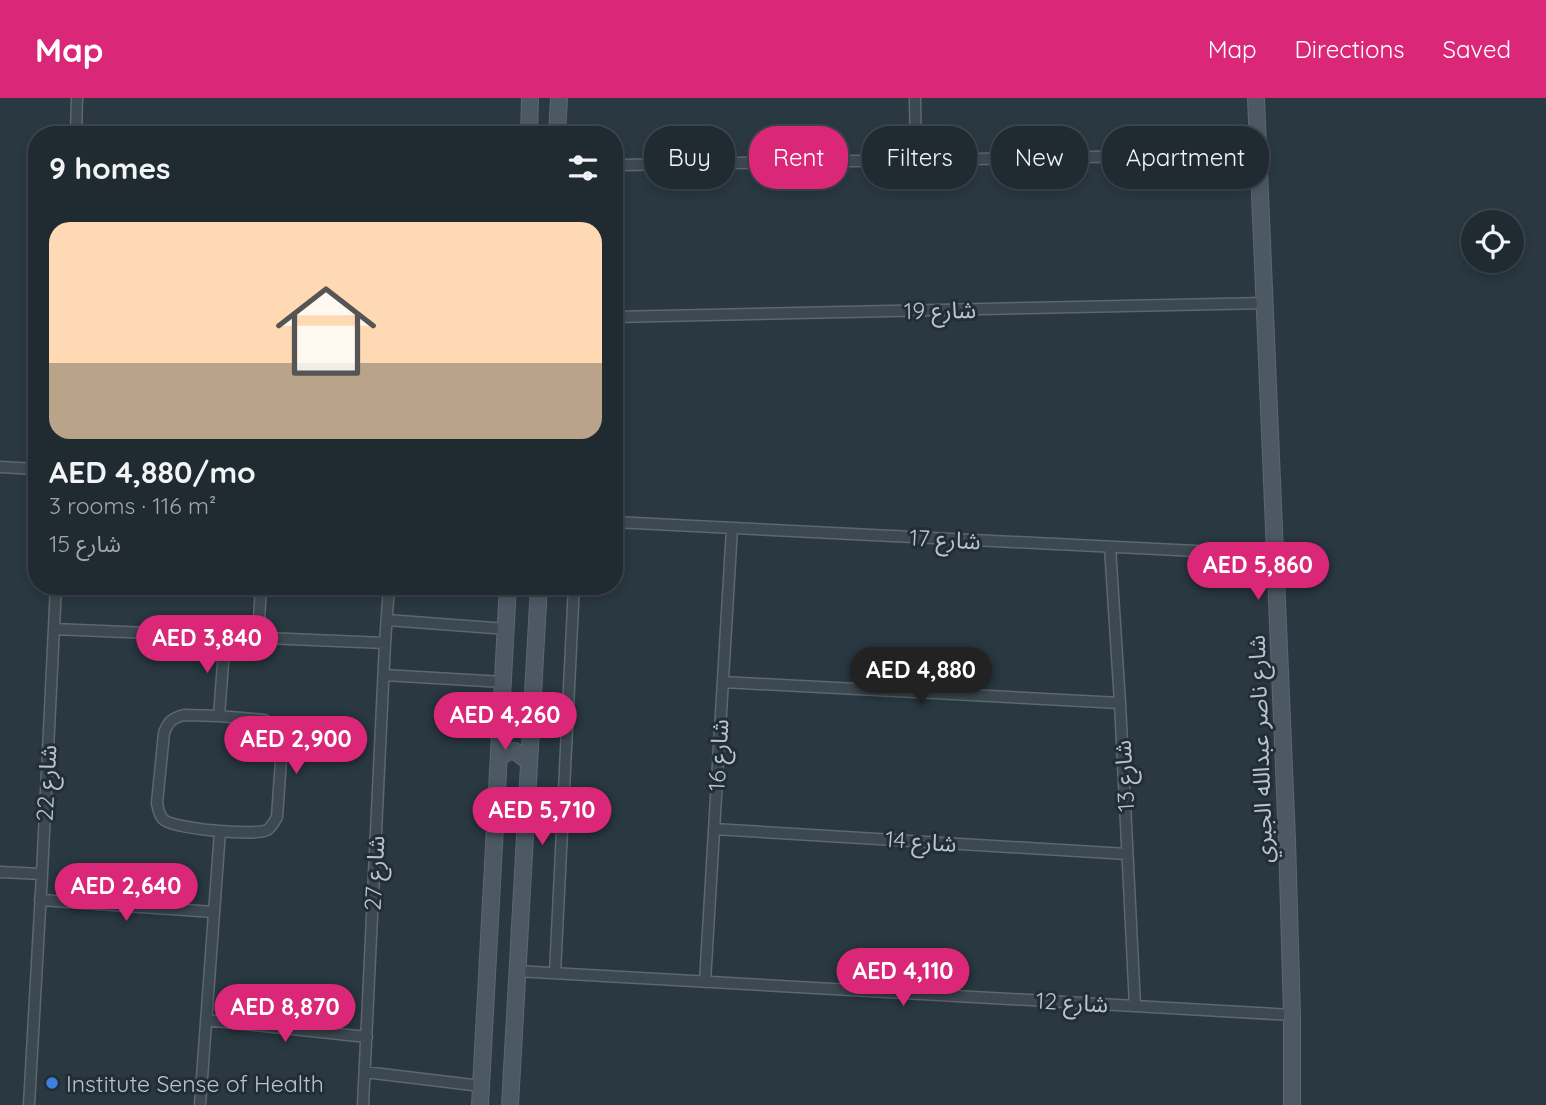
<!DOCTYPE html>
<html lang="en">
<head>
<meta charset="utf-8">
<style>
	body { margin:0; font-family:Quicksand,"Noto Sans Arabic",sans-serif; background:#2c363d; color:#f1f3f6; height:100vh; display:flex; flex-direction:column; font-size:26px; white-space:nowrap }
	* { box-sizing:border-box; margin:0 }
	p { font-size:23px; color:#a1a7ab }
	.icon { flex:none; width:38px; height:38px; fill:none; stroke:currentColor; stroke-width:2; stroke-linecap:round; stroke-linejoin:round }
	.map { position:relative; flex:1; overflow:hidden }
	.panel { position:absolute; left:28px; top:28px; width:595px; height:469px; display:flex; flex-direction:column; background:#1f2a31; border-radius:28px; box-shadow:0 4px 10px #0003,0 0 0 2px #3c464d }
	.panel>* { flex:none }
	.hud { position:absolute; left:644px; top:28px; width:665px; height:63px; display:flex; gap:14px }
	.tools { position:absolute; left:1461px; top:112px; display:grid; gap:14px }
	.tools a { display:grid; place-items:center; width:63px; height:63px; border-radius:50%; background:#1f2a31; box-shadow:0 4px 10px #0003,0 0 0 2px #3c464d; font-size:35px }
	.price { position:absolute; translate:-50% -60px; padding:0 16px; border-radius:24px; background:#db2777; color:#fff; font-size:23px; line-height:46px; filter:drop-shadow(0 2px 4px #0008) }
	.price::after { content:''; position:absolute; left:50%; top:42px; width:21px; height:16px; margin-left:-10px; background:inherit; clip-path:polygon(0 0,100% 0,50% 100%) }
	.price.active { background:#222; color:#fff }
	ul { padding:0; list-style:none }
	li { display:grid; align-content:center; gap:14px; height:371px; padding:0 21px }
	li+li { border-top:2px solid #3c464d }
	li span { display:grid; place-items:center; height:217px; border-radius:21px; color:#555 }
	li>.icon { margin-inline-start:auto }
	span .icon { width:126px; height:126px; fill:#fffc; stroke-width:1 }
	li b { font-size:30px }
	h2 { display:flex; justify-content:space-between; align-items:center; height:84px; padding:0 21px; font-size:30px }
	.tag { padding:0 24px; border-radius:28px; background:#1f2a31; box-shadow:0 4px 10px #0003,0 0 0 2px #3c464d; font-size:24px; line-height:63px }
	.tag.active { background:#db2777; color:#fff }
	header { display:flex; align-items:center; gap:42px; box-sizing:border-box; height:98px; padding:0 35px; background:#db2777; color:#fff }
	header strong { font-size:33px }
	nav { display:flex; gap:38px; margin-inline-start:auto; font-size:24px }
	.map>svg:first-child { display:block }
	.lines { fill:none; stroke-linecap:round; stroke-linejoin:round }
	.street-casing { stroke:#5c676e; stroke-width:13 }
	.secondary-casing { stroke:#5c676e; stroke-width:18 }
	.street { stroke:#3d4951; stroke-width:10 }
	.secondary { stroke:#4c5964; stroke-width:16 }
	.shop-dot { fill:#3f7fe0; stroke:#222e37; stroke-width:2.5 }
	.labels { text-anchor:middle; dominant-baseline:central; stroke-width:6; stroke-linejoin:round; paint-order:stroke }
	.street-label { font-size:23px; fill:#bbc4cb; stroke:#222e37 }
	.poi-label { font-size:23px; fill:#bbc4cb; stroke:#222e37; text-anchor:start }
</style>
</head>
<body>
<header>
<strong>Map</strong>
<nav><a>Map</a><a>Directions</a><a>Saved</a></nav>
</header>
<div class="map">
<svg width="1546" height="1007" viewBox="0 0 1546 1007">
	<rect width="100%" height="100%" fill="#293841"/>
	<g class="lines">
		<defs>
			<path id="street" d="M915,0L916,63
				M76,37L77,0
				M614,70L622,67L1260,56
				M614,219L1265,205
				M0,369L37,371
				M614,424L1275,457
				M1110,449L1120,605L1135,908
				M387,522L507,531
				M54,531L385,545
				M258,540L261,488
				M384,577L503,584
				M723,584L1120,605
				M184,617L219,618L264,622L273,628L281,638L282,648L277,719C274,724 272,729 267,732C255,738 172,731 163,721C159,717 158,710 157,705L164,635C168,624 172,620 184,617Z
				M219,618L225,539
				M714,731L1127,756
				M0,774L42,776
				M40,802L214,814
				M516,873L1292,917
				M555,875L574,488
				M705,884L732,430
				M206,922L367,939
				M365,974L481,988
				M29,1007L42,776L56,488
				M200,1007L220,733
				M363,1007L385,545L389,488"/>
			<path id="secondary" d="M1256,0L1287,742L1292,917V1007
				M529,37L530,0
				M557,37L559,0
				M499,660L507,654L515,653L528,663
				M480,1007L508,488
				M510,1007L539,488"/>
		</defs>
		<!-- street casing -->
		<use href="#street" class="street-casing"/>
		<!-- secondary casing -->
		<use href="#secondary" class="secondary-casing"/>
		<!-- street -->
		<use href="#street" class="street"/>
		<!-- secondary -->
		<use href="#secondary" class="secondary"/>
	</g>
	<!-- markers -->
	<circle class="shop-dot" cx="52" cy="985" r="7"/>
	<g class="labels">
		<!-- street labels -->
		<g class="street-label">
			<text transform="translate(940 212) rotate(-1)">شارع 19</text>
			<text transform="translate(945 441) rotate(3)">شارع 17</text>
			<text transform="translate(1260 651) rotate(-92)">شارع ناصر عبدالله الجبري</text>
			<text transform="translate(718 657) rotate(-87)">شارع 16</text>
			<text transform="translate(1124 678) rotate(-93)">شارع 13</text>
			<text transform="translate(46 685) rotate(-87)">شارع 22</text>
			<text transform="translate(921 743) rotate(4)">شارع 14</text>
			<text transform="translate(374 775) rotate(-87)">شارع 27</text>
			<text transform="translate(1072 904) rotate(3)">شارع 12</text>
		</g>
		<!-- poi labels -->
		<g class="poi-label">
			<text x="66" y="985">Institute Sense of Health</text>
		</g>
	</g>
</svg>
<div class="tools">
<a><svg class="icon" aria-label="locate" viewBox="0 0 24 24"><circle cx="12" cy="12" r="6"/><path d="M12 2v4M12 18v4M2 12h4M18 12h4"/></svg></a>
</div>
<b class="price" style="left:1258px;top:504px">AED 5,860</b>
<b class="price" style="left:207px;top:577px">AED 3,840</b>
<b class="price active" style="left:921px;top:609px">AED 4,880</b>
<b class="price" style="left:505px;top:654px">AED 4,260</b>
<b class="price" style="left:296px;top:678px">AED 2,900</b>
<b class="price" style="left:542px;top:749px">AED 5,710</b>
<b class="price" style="left:126px;top:825px">AED 2,640</b>
<b class="price" style="left:903px;top:910px">AED 4,110</b>
<b class="price" style="left:285px;top:946px">AED 8,870</b>
<div class="hud">
<a class="tag">Buy</a>
<a class="tag active">Rent</a>
<a class="tag">Filters</a>
<a class="tag">New</a>
<a class="tag">Apartment</a>
</div>
<section class="panel">
<h2>9 homes<svg class="icon" aria-label="filters" viewBox="0 0 24 24"><path d="M4 7h16M4 17h16"/><circle cx="9" cy="7" r="2"/><circle cx="15" cy="17" r="2"/></svg></h2>
<ul>
<li><span style="background:linear-gradient(#ffd9b3 65%,#b9a48a 0)"><svg class="icon" aria-label="home" viewBox="0 0 24 24"><path d="M3 11l9-7 9 7M6 9v11h12V9"/></svg></span><div><b>AED 4,880/mo</b><p>3 rooms · 116 m²</p><p>شارع 15</p></div></li>
</ul>
</section>
</div>
</body>
</html>
